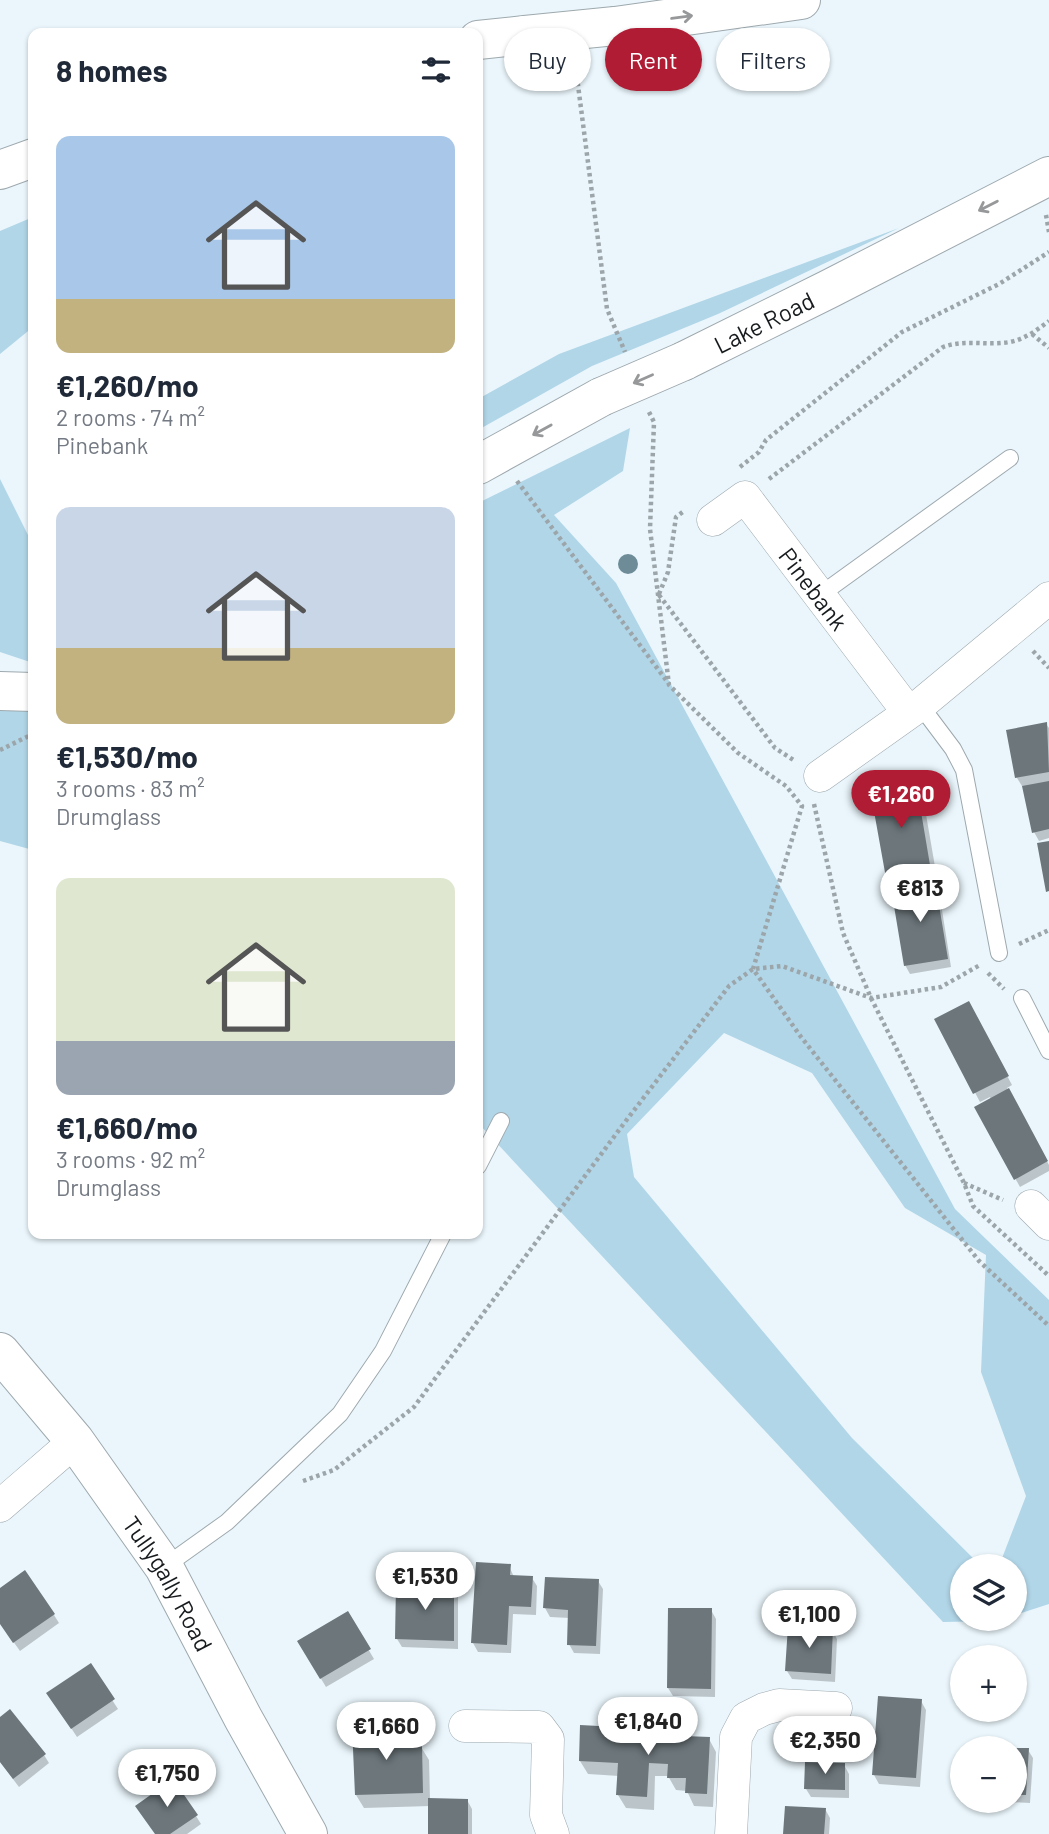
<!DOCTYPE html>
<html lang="en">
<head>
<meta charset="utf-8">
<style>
	body { margin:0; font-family:Barlow,sans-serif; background:#f6f6f7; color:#1f2937; height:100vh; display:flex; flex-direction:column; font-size:26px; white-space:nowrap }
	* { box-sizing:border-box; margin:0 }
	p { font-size:23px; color:#747a83 }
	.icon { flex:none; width:38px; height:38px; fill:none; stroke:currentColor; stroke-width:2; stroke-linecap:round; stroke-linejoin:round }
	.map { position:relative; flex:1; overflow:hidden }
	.details { position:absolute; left:28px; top:28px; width:455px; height:1211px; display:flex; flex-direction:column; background:#fff; border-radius:14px; box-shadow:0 2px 5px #0004 }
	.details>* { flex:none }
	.hud { position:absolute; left:504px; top:28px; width:439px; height:63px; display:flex; gap:14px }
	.fabs { position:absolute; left:950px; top:1554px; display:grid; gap:14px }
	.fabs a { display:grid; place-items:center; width:77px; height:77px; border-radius:50%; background:#fff; box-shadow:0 2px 5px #0004; font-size:35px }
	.price { position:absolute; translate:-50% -60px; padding:0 16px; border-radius:24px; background:#fff; color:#222; font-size:23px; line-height:46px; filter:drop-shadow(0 2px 4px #0008) }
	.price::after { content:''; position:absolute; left:50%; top:42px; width:21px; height:16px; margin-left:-10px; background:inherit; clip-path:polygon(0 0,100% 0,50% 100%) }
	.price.on { background:#af1c34; color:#fff }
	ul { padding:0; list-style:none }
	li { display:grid; align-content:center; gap:14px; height:371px; padding:0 28px }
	li span { display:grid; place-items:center; height:217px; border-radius:14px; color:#555 }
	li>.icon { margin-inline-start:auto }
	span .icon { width:126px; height:126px; fill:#fffc; stroke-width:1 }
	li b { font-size:30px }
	h2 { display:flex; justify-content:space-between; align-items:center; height:84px; padding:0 28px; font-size:30px }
	.pill { padding:0 24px; border-radius:32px; background:#fff; box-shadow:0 2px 5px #0004; font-size:24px; line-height:63px }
	.pill.on { background:#af1c34; color:#fff }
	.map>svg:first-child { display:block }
	.green { fill:#b1d6e8 }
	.shadow { fill:#0003 }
	.building { fill:#6c767b }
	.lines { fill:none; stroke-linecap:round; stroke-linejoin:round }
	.service-casing { stroke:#9ea9ae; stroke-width:18 }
	.minor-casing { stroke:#9ea9ae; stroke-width:33 }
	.tertiary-casing { stroke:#9ea9ae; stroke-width:40 }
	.trunk-casing { stroke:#9ea9ae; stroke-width:40 }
	.path { stroke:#9ca5a9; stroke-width:4.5; stroke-dasharray:3.5 3.5; stroke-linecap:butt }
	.service { stroke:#fff; stroke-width:16 }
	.minor { stroke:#fff; stroke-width:32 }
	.tertiary { stroke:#fff; stroke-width:38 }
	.trunk { stroke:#fff; stroke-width:38 }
	.trunk-bridge-casing { stroke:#9ea9ae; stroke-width:40; stroke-linecap:butt }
	.trunk-bridge { stroke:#fff; stroke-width:38 }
	.tree { fill:#6e8c98 }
	.oneway { stroke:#979899 }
	.labels { text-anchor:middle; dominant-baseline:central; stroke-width:5; stroke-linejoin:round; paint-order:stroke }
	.street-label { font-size:24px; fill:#171b1d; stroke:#fff }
</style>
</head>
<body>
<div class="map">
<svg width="1049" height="1834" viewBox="0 0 1049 1834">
	<rect width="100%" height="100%" fill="#eaf6fc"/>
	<!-- green -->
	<path class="green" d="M33,217V327L0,354V231Z
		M899,228L718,314L592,366L478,430V399L559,354Z
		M630,428L623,471L554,515L616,583L955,1209L1049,1300V1604L1015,1615V1566H999L1026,1496L981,1372L986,1255L905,1208L812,1073L724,1033L627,1134L634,1177L852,1438L981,1566H962V1619H1004L997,1621L943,1622L478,1123V503Z
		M0,479L33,545V663L0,652Z
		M0,711H33V850L0,841Z"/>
	<!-- shadow -->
	<path class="shadow" d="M1046,724L1049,728V838L1039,841L1034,832L1024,786H1022L1017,778L1008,731Z
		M915,783L923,797L938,884H935L939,891L951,967L910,974L905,965L894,889L888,878L872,791Z
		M973,1011L1012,1085L1007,1088L1049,1165V1171L1020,1187L976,1108L991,1100L990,1097L980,1102L936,1019Z
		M509,1566L514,1577L532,1578L537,1586L536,1615L513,1614L511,1653L478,1652L473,1643Z
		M598,1581L603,1589L600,1654L574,1653L569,1644L570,1618L550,1617L545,1608Z
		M453,1587L458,1595V1649L402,1647L397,1639Z
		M0,1590L54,1615L59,1623L20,1651L0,1623Z
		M711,1610L716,1619L715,1697L673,1696L668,1688Z
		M347,1613L374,1659L326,1687L299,1642Z
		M832,1630L837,1639L835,1682L792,1679L787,1671Z
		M90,1666L118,1709L77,1737L54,1702Z
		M921,1701L926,1710L920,1787L879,1784L874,1775Z
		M0,1719L44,1755L49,1763L19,1787L0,1762Z
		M401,1726L408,1740L409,1747H421L429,1760L430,1800H467L472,1809V1834H429L430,1806L364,1808L356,1795Z
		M617,1729L623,1740L651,1741L684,1729L689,1738L709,1739L716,1752L713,1807L694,1806L687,1791L676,1790L668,1776H655L654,1810L626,1808L618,1795L619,1776L588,1774L580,1761Z
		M1015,1749L1028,1750L1033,1758L1030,1803L989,1801H1015Z
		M844,1765L849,1774V1798L811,1797L806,1789Z
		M825,1809L830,1818L829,1834H785Z
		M196,1816L201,1824L187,1834H155Z"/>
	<!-- building -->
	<path class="building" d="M1047,722L1049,772L1015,778L1006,730Z
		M1049,781V829L1032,833L1022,786Z
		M916,782L931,871L886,878L870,789Z
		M1049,841V891L1046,892L1037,843Z
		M935,881L948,959L904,966L891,888Z
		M969,1001L1009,1076L973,1094L934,1019Z
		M1009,1088L1048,1161L1014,1180L974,1107Z
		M476,1562L511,1564L510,1575L533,1576L531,1607L509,1606L507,1645L471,1643Z
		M25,1570L55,1614L13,1643L0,1624V1588Z
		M545,1577L599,1579L596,1646L567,1645L568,1610L543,1608Z
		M396,1584L454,1585V1641L395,1639Z
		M668,1608H712L711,1689L667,1688Z
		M348,1611L371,1649L320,1679L297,1641Z
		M788,1626L833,1628L831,1674L785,1671Z
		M91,1663L115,1699L71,1729L46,1693Z
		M878,1696L922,1699L916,1778L872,1775Z
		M10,1709L46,1754L13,1779L0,1762V1717Z
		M402,1725V1745H422L423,1793L355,1795L352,1726Z
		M580,1725L618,1727L617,1738L649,1739L650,1726L685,1728L684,1736L710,1737L707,1794L685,1793L686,1778H667L668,1764L649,1763L647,1797L616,1795L618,1763L579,1761Z
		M1015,1748H1029L1026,1795H1015Z
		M805,1762L845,1763V1790L804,1789Z
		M173,1779L198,1815L170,1834H155L135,1806Z
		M428,1798L468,1799V1834H428Z
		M785,1806L826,1808L824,1834H783Z"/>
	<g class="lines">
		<defs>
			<path id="service" d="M820,595L1010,458
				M920,705L953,749L964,770L999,953
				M1022,998L1049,1051
				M478,1166L501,1121
				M164,1567L227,1522L340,1414L383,1351L443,1234"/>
			<g id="minor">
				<path id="s1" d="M713,520L745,497L908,712"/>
				<path d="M820,776L920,705L1049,598"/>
				<path d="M1031,1206L1049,1224"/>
				<path d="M0,1506L75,1441"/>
				<path d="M465,1726L539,1727L548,1739L546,1815L553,1834"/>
				<path d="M731,1834L736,1737L746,1718L764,1709L779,1705L836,1708"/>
			</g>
			<g id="tertiary">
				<path id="s2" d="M0,1352L75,1441L164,1567L243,1718L308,1834"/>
			</g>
			<g id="trunk">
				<path d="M615,26L801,0"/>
				<path d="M478,40L525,35"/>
				<path d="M0,170L33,158"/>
				<path id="s3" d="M684,361L829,289L1049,176"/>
				<path d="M478,465L601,397"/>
				<path d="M0,691L33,692"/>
			</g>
		</defs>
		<!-- service casing -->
		<use href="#service" class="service-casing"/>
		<!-- minor casing -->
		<use href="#minor" class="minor-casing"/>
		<!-- tertiary casing -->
		<use href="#tertiary" class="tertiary-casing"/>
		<!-- trunk casing -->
		<use href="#trunk" class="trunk-casing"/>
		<!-- path -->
		<path class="path" d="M575,62L607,309L625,352
			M1046,215L1049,232
			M1032,334L1049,348
			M649,412L654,422L650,529L669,685L738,753L786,786L802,806L753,969L801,1037L979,1261L1049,1326
			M740,467L759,452L766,440L902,332L999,284L1049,252
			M769,479L943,347C965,339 987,346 1010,342C1025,339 1037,330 1049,321
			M517,481L669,684
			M659,594L668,572L676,517L684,511
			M659,595L775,748L795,761
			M1033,651L1049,668
			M0,750L33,734
			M814,804L843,933L871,998L964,1183L973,1206L1049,1276
			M1019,944L1049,930
			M988,973L1004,989
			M964,1183L1003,1200
			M303,1481L334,1470L414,1407L622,1126L729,986L753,969L782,966L871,998L941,987L980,965"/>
		<!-- service -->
		<use href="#service" class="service"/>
		<!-- minor -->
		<use href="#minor" class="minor"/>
		<!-- tertiary -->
		<use href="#tertiary" class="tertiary"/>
		<!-- trunk -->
		<use href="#trunk" class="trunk"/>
		<defs>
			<path id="trunk-bridge" d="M525,35L615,26
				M601,397L684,361"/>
		</defs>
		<!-- trunk-bridge casing -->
		<use href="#trunk-bridge" class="trunk-bridge-casing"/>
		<!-- trunk-bridge -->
		<use href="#trunk-bridge" class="trunk-bridge"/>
	</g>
	<!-- trees -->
	<circle class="tree" cx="628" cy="564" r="10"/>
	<!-- one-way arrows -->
	<defs><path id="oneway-shaft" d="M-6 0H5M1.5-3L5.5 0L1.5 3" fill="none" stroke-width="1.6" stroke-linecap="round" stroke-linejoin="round" transform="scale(1.75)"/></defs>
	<g class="oneway">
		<use href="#oneway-shaft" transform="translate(682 17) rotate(-8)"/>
		<use href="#oneway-shaft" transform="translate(988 206) rotate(153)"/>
		<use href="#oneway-shaft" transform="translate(643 379) rotate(156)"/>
		<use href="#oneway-shaft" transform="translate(542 430) rotate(151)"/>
	</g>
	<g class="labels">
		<!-- street labels -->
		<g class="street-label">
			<text stroke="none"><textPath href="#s3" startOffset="89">Lake Road</textPath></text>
			<text stroke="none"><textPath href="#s1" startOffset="154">Pinebank</textPath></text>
			<text stroke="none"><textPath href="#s2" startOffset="287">Tullygally Road</textPath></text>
		</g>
	</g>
</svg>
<div class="fabs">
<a><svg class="icon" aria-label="layers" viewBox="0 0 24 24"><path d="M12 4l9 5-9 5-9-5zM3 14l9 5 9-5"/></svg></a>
<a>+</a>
<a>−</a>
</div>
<b class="price on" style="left:901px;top:830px">€1,260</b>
<b class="price" style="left:920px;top:924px">€813</b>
<b class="price" style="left:425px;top:1612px">€1,530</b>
<b class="price" style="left:809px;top:1650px">€1,100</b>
<b class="price" style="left:648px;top:1757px">€1,840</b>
<b class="price" style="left:386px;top:1762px">€1,660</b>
<b class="price" style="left:825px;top:1776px">€2,350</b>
<b class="price" style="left:167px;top:1809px">€1,750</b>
<div class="hud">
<a class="pill">Buy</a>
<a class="pill on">Rent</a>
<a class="pill">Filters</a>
</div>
<section class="details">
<h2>8 homes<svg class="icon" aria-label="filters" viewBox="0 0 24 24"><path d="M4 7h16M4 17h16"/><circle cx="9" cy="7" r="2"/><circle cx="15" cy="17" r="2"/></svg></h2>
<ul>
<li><span style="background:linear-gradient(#a9c7e8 75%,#c2b280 0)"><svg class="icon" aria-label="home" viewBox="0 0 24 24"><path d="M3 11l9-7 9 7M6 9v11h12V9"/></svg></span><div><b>€1,260/mo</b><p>2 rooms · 74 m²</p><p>Pinebank</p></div></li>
<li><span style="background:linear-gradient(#c9d6e8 65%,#c2b280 0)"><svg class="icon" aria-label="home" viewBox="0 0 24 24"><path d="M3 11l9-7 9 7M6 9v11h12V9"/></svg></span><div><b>€1,530/mo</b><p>3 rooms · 83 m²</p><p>Drumglass</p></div></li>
<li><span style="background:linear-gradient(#dfe7d0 75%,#9aa5b1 0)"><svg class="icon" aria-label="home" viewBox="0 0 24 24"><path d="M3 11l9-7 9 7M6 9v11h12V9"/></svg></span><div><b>€1,660/mo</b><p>3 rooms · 92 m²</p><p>Drumglass</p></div></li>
</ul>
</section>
</div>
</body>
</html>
